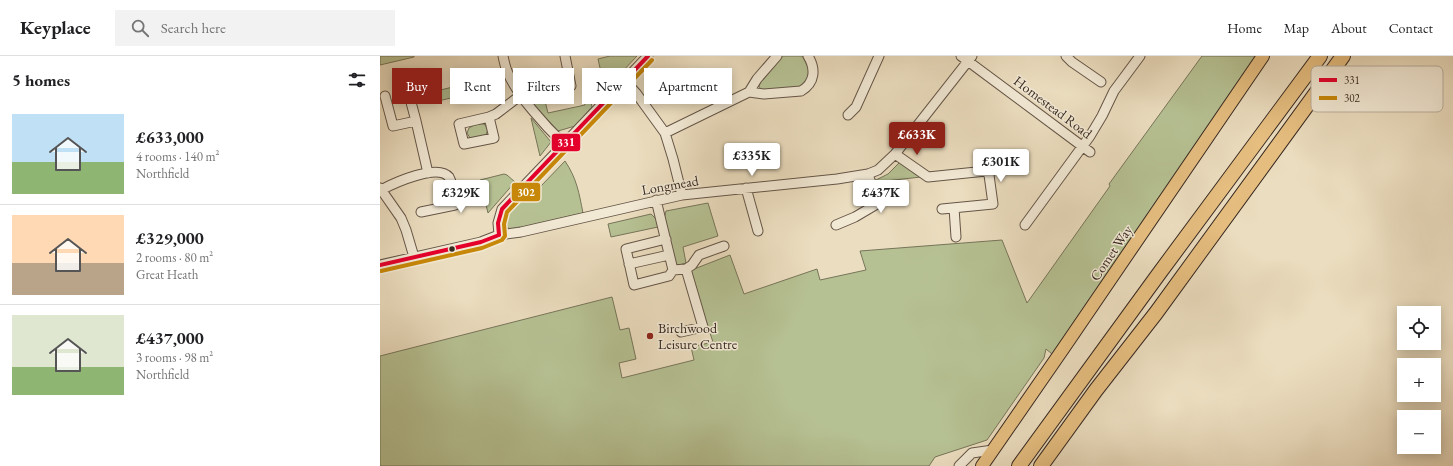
<!DOCTYPE html>
<html lang="en">
<head>
<meta charset="utf-8">
<style>
	body { margin:0; font-family:"EB Garamond",serif; background:#f2f2f2; color:#202124; height:100vh; display:flex; flex-direction:column; font-size:15px; white-space:nowrap }
	* { box-sizing:border-box; margin:0 }
	p { font-size:13px; color:#757577 }
	.icon { flex:none; width:22px; height:22px; fill:none; stroke:currentColor; stroke-width:2; stroke-linecap:round; stroke-linejoin:round }
	.map { position:relative; flex:1; overflow:hidden }
	.drawer { display:flex; flex-direction:column; background:#fff; width:380px }
	.drawer>* { flex:none }
	.top-card { position:absolute; left:12px; top:12px; width:380px; height:36px; display:flex; gap:8px }
	.controls { position:absolute; left:1017px; top:250px; display:grid; gap:8px }
	.controls a { display:grid; place-items:center; width:44px; height:44px; border-radius:0px; background:#fff; box-shadow:0 2px 10px #0003; font-size:20px }
	.price { position:absolute; translate:-50% -34px; padding:0 9px; border-radius:4px; background:#fff; color:#222; font-size:13px; line-height:26px; filter:drop-shadow(0 1px 2px #0008) }
	.price::after { content:''; position:absolute; left:50%; top:24px; width:12px; height:9px; margin-left:-6px; background:inherit; clip-path:polygon(0 0,100% 0,50% 100%) }
	.price.on { background:#8f2418; color:#fff }
	ul { padding:0; list-style:none }
	li { display:flex; align-items:center; gap:12px; height:100px; padding:0 12px }
	li+li { border-top:1px solid #e0e0e0 }
	li span { display:grid; place-items:center; flex:none; width:112px; height:80px; border-radius:0px; color:#555 }
	li>.icon { margin-inline-start:auto }
	span .icon { width:48px; height:48px; fill:#fffc; stroke-width:1 }
	li b { font-size:17px }
	h2 { display:flex; justify-content:space-between; align-items:center; height:48px; padding:0 12px; font-size:17px }
	.chip { padding:0 14px; border-radius:0px; background:#fff; box-shadow:0 2px 10px #0003; font-size:14px; line-height:36px }
	.chip.on { background:#8f2418; color:#fff }
	header { display:flex; align-items:center; gap:24px; box-sizing:border-box; height:56px; padding:0 20px; background:#fff; border-bottom:1px solid #e0e0e0 }
	header strong { font-size:19px }
	nav { display:flex; gap:22px; margin-inline-start:auto; font-size:14px }
	.search { width:280px; height:36px; background:#f2f2f2; display:flex; align-items:center; gap:10px; box-sizing:border-box; padding:0 14px; border-radius:0px; color:#757577; font-size:15px }
	main { display:flex; flex:1; min-height:0 }
	.map>svg:first-child { display:block }
	.green { fill:#b6c193; stroke:#77755a }
	.lines { fill:none; stroke-linecap:round; stroke-linejoin:round }
	.minor-casing { stroke:#655648; stroke-width:11 }
	.major-casing { stroke:#382921; stroke-width:14 }
	.highway-casing { stroke:#382921; stroke-width:16 }
	.minor { stroke:#f2e9d5; stroke-width:9 }
	.major { stroke:#e6be80; stroke-width:12 }
	.highway { stroke:#e6be80; stroke-width:14 }
	.bus-1-casing { stroke:#f2e9d5; stroke-width:7 }
	.bus-2-casing { stroke:#f2e9d5; stroke-width:7 }
	.bus-1 { stroke:#e4002b; stroke-width:4 }
	.bus-2 { stroke:#c78708; stroke-width:4 }
	.bus-dot { fill:#382921; stroke:#f2e9d5; stroke-width:1.5 }
	.poi-dot { fill:#8f2418; stroke:#f2e9d5; stroke-width:1.5 }
	.labels { text-anchor:middle; dominant-baseline:central; stroke-width:3; stroke-linejoin:round; paint-order:stroke }
	.street-label { font-size:14px; fill:#382921; stroke:#f2e9d5 }
	.poi-label { font-size:14px; fill:#382921; stroke:#f2e9d5; text-anchor:start }
	.key { fill:#f2e9d5; stroke:#baaf9f; stroke-width:1 }
	.key-label { font-size:11px; fill:#382921 }
	.line-badge { stroke:#f2e9d5; stroke-width:1.5 }
	.badge-label { font-size:11px; text-anchor:middle; font-weight:bold; fill:#fff }
</style>
</head>
<body>
<header>
<strong>Keyplace</strong>
<div class="search"><svg class="icon" aria-label="search" viewBox="0 0 24 24"><circle cx="10" cy="10" r="6"/><path d="M15 15l6 6"/></svg>Search here</div>
<nav><a>Home</a><a>Map</a><a>About</a><a>Contact</a></nav>
</header>
<main>
<section class="drawer">
<h2>5 homes<svg class="icon" aria-label="filters" viewBox="0 0 24 24"><path d="M4 7h16M4 17h16"/><circle cx="9" cy="7" r="2"/><circle cx="15" cy="17" r="2"/></svg></h2>
<ul>
<li><span style="background:linear-gradient(#bfe0f5 60%,#8fb573 0)"><svg class="icon" aria-label="home" viewBox="0 0 24 24"><path d="M3 11l9-7 9 7M6 9v11h12V9"/></svg></span><div><b>£633,000</b><p>4 rooms · 140 m²</p><p>Northfield</p></div></li>
<li><span style="background:linear-gradient(#ffd9b3 60%,#b9a48a 0)"><svg class="icon" aria-label="home" viewBox="0 0 24 24"><path d="M3 11l9-7 9 7M6 9v11h12V9"/></svg></span><div><b>£329,000</b><p>2 rooms · 80 m²</p><p>Great Heath</p></div></li>
<li><span style="background:linear-gradient(#dfe7d0 65%,#8fb573 0)"><svg class="icon" aria-label="home" viewBox="0 0 24 24"><path d="M3 11l9-7 9 7M6 9v11h12V9"/></svg></span><div><b>£437,000</b><p>3 rooms · 98 m²</p><p>Northfield</p></div></li>
</ul>
</section>
<div class="map">
<svg width="1073" height="410" viewBox="0 0 1073 410">
	<rect width="100%" height="100%" fill="#ebddbf"/>
	<filter id="stains"><feTurbulence type="fractalNoise" baseFrequency=".005" numOctaves="4"/><feColorMatrix values="0 0 0 0 .2 0 0 0 0 .09 0 0 0 0 .02 0 0 0 .5 -.17"/></filter>
	<radialGradient id="worn" r=".72"><stop offset=".6" stop-color="#630" stop-opacity="0"/><stop offset="1" stop-color="#630" stop-opacity=".3"/></radialGradient>
	<!-- green -->
	<path class="green" d="M0,0H34V1L0,9Z
		M230,0H257L225,34L218,3Z
		M401,0H422L430,11L427,25L421,31L381,34L379,30L380,26Z
		M822,0H877L672,298L666,293L664,302L607,384L555,401L549,410H0V300L232,241L240,274L249,272L256,303L239,307L242,322L314,304L311,291L333,286L309,215L350,199L364,238L437,213L440,224L486,214L480,195L622,184L647,247L730,130L729,128Z
		M102,24L104,34L50,47L48,37Z
		M209,36L212,51L195,70L178,75L153,48L165,45L168,57L205,49L203,38Z
		M151,62L171,86L160,100Z
		M96,68H104L108,73L106,79L99,82H90L87,77L89,72Z
		M185,105C197,123 199,137 203,157L134,173C128,173 124,171 123,164L127,153L152,126H156L161,130Z
		M520,106L541,121L496,126V124L508,118Z
		M124,118L127,119L135,126L108,157L100,124Z
		M328,147L338,180L303,191L306,207L295,210L284,163L286,155Z
		M271,158L277,164L278,171L231,181L228,168Z"/>
	<g class="lines">
		<defs>
			<path id="minor" d="M123,0C124,5 125,10 127,15C136,38 166,71 184,88
				M185,0L191,30
				M581,0L710,96
				M686,0L692,6L721,26
				M245,25L256,37L285,77L293,103L302,139
				M369,36L377,23L397,0
				M5,40L13,70L36,65L28,35
				M468,59L476,51L499,0
				M109,61L114,82L84,88L79,68Z
				M109,61L116,58L141,39
				M36,65L48,117
				M285,77L369,36L384,38L421,35C435,27 436,13 428,0
				M515,98L548,121L606,115L609,119L613,148L562,153
				M0,132L21,162L26,174L34,201
				M366,132L378,175
				M1,134C14,127 58,107 69,121C73,128 74,141 75,149L41,156
				M276,144L293,214L289,220L254,229L246,193L286,183
				M574,152L576,181
				M456,169L475,161L497,148C498,141 490,126 488,118
				M645,169L710,80L722,60L734,35L760,0
				M119,179L118,167L122,153L268,0
				M249,208L289,199
				M0,209L101,186L119,179L141,176L302,139L457,123L488,118L498,114L515,98L592,0
				M306,213L312,209L319,199L344,190
				M293,214L306,213L323,271L301,276
				M579,410L592,397L613,394"/>
			<path id="major" d="M602,410L683,293L883,0"/>
			<path id="highway" d="M639,410L778,219L940,0
				M661,410L716,334L776,257L963,0"/>
		</defs>
		<!-- minor casing -->
		<use href="#minor" class="minor-casing"/>
		<!-- major casing -->
		<use href="#major" class="major-casing"/>
		<!-- highway casing -->
		<use href="#highway" class="highway-casing"/>
		<!-- minor -->
		<use href="#minor" class="minor"/>
		<!-- major -->
		<use href="#major" class="major"/>
		<!-- highway -->
		<use href="#highway" class="highway"/>
		<defs>
			<path id="bus-1" d="M119,179L118,167L122,153L268,0
				M0,209L101,186L119,179"/>
			<path id="bus-2" d="M1,215L102,192L122,184L125,180L124,168L127,156L272,4"/>
		</defs>
		<!-- bus-1 casing -->
		<use href="#bus-1" class="bus-1-casing"/>
		<!-- bus-2 casing -->
		<use href="#bus-2" class="bus-2-casing"/>
		<!-- bus-1 -->
		<use href="#bus-1" class="bus-1"/>
		<!-- bus-2 -->
		<use href="#bus-2" class="bus-2"/>
	</g>
	<!-- markers -->
	<circle class="bus-dot" cx="72" cy="193" r="3.5"/>
	<circle class="poi-dot" cx="270" cy="280" r="4"/>
	<g class="labels">
		<!-- street labels -->
		<g class="street-label">
			<text transform="translate(673 51) rotate(37)">Homestead Road</text>
			<text transform="translate(290 129) rotate(-10)">Longmead</text>
			<text transform="translate(731 197) rotate(-56)">Comet Way</text>
		</g>
		<!-- poi labels -->
		<g class="poi-label">
			<text x="278" y="272">Birchwood<tspan x="278" dy="16">Leisure Centre</tspan></text>
		</g>
	</g>
	<!-- legend -->
	<rect x="931" y="10" width="132" height="46" rx="6" class="key"/>
	<rect x="939" y="22" width="18" height="4" fill="#e4002b"/>
	<rect x="939" y="40" width="18" height="4" fill="#c78708"/>
	<g class="key-label">
		<text x="964" y="28">331</text>
		<text x="964" y="46">302</text>
	</g>
	<g class="line-badge">
		<rect x="171" y="77" width="30" height="19" rx="4" fill="#e4002b"/>
		<rect x="131" y="126" width="30" height="20" rx="4" fill="#c78708"/>
	</g>
	<g class="badge-label">
		<text x="186" y="90">331</text>
		<text x="146" y="140">302</text>
	</g>
	<rect width="100%" height="100%" filter="url(#stains)"/>
	<rect width="100%" height="100%" fill="url(#worn)"/>
</svg>
<div class="controls">
<a><svg class="icon" aria-label="locate" viewBox="0 0 24 24"><circle cx="12" cy="12" r="6"/><path d="M12 2v4M12 18v4M2 12h4M18 12h4"/></svg></a>
<a>+</a>
<a>−</a>
</div>
<b class="price on" style="left:537px;top:100px">£633K</b>
<b class="price" style="left:372px;top:121px">£335K</b>
<b class="price" style="left:621px;top:127px">£301K</b>
<b class="price" style="left:81px;top:158px">£329K</b>
<b class="price" style="left:501px;top:158px">£437K</b>
<div class="top-card">
<a class="chip on">Buy</a>
<a class="chip">Rent</a>
<a class="chip">Filters</a>
<a class="chip">New</a>
<a class="chip">Apartment</a>
</div>
</div>
</main>
</body>
</html>
